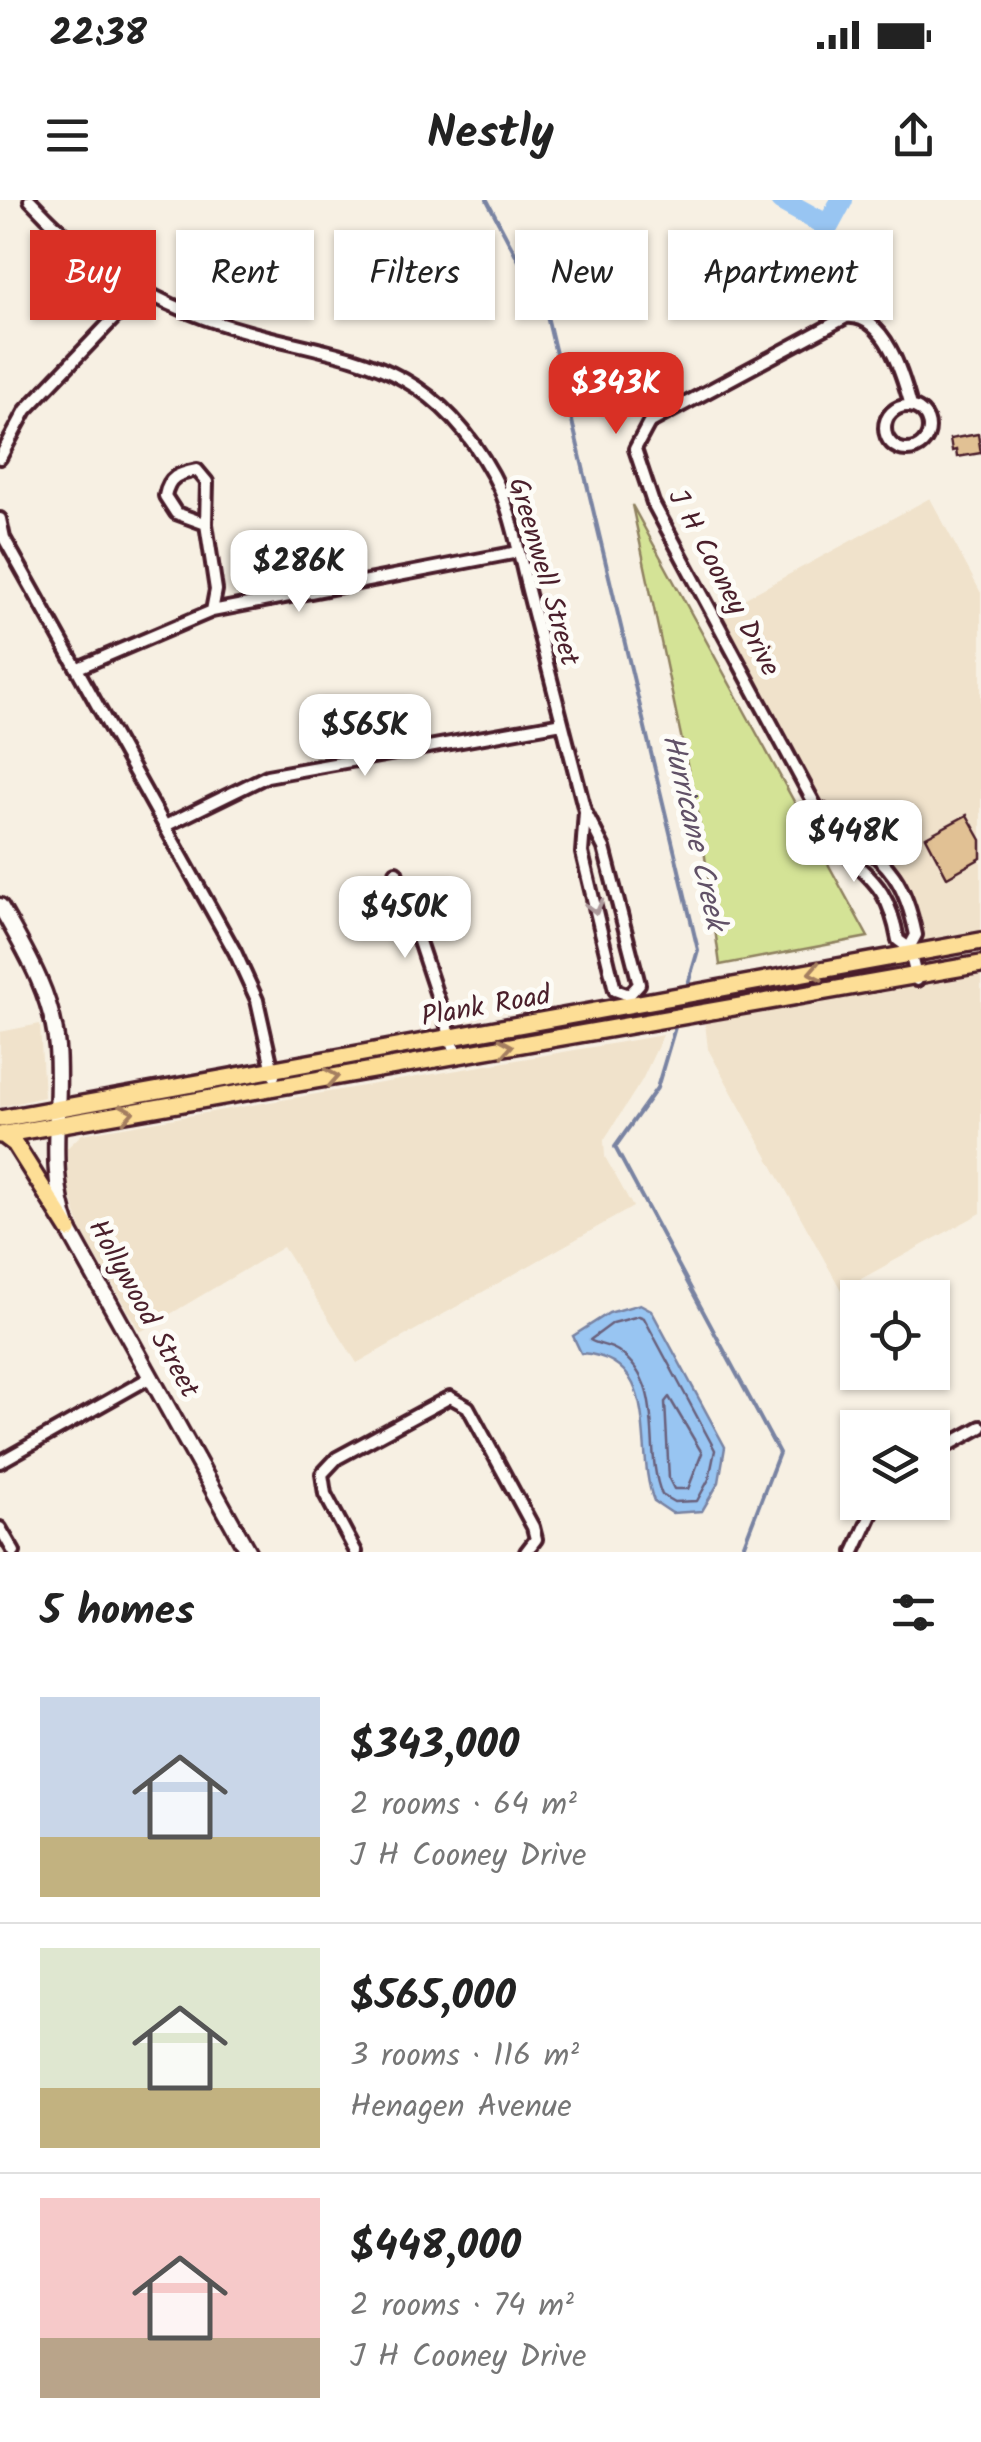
<!DOCTYPE html>
<html lang="en">
<head>
<meta charset="utf-8">
<style>
	body { margin:0; font-family:Kalam,sans-serif; background:#f6f6f6; color:#222; height:100vh; display:flex; flex-direction:column; font-size:38px; white-space:nowrap }
	* { box-sizing:border-box; margin:0 }
	p { font-size:32px; color:#767676 }
	.icon { flex:none; width:55px; height:55px; fill:none; stroke:currentColor; stroke-width:2; stroke-linecap:round; stroke-linejoin:round }
	.map { position:relative; height:1352px; overflow:hidden }
	.drawer { display:flex; flex-direction:column; background:#fff; flex:1 }
	.drawer>* { flex:none }
	.banner { position:absolute; left:30px; top:30px; width:922px; height:90px; display:flex; gap:20px }
	.tools { position:absolute; left:840px; top:1080px; display:grid; gap:20px }
	.tools a { display:grid; place-items:center; width:110px; height:110px; border-radius:0px; background:#fff; box-shadow:0 2px 8px #0004; font-size:50px }
	.price { position:absolute; translate:-50% -85px; padding:0 22px; border-radius:20px; background:#fff; color:#222; font-size:32px; line-height:65px; filter:drop-shadow(0 2px 5px #0008) }
	.price::after { content:''; position:absolute; left:50%; top:60px; width:30px; height:22px; margin-left:-15px; background:inherit; clip-path:polygon(0 0,100% 0,50% 100%) }
	.price.current { background:#d93025; color:#fff }
	ul { padding:0; list-style:none }
	li { display:flex; align-items:center; gap:30px; height:250px; padding:0 40px }
	li+li { border-top:2px solid #e0e0e0 }
	li span { display:grid; place-items:center; flex:none; width:280px; height:200px; border-radius:0px; color:#555 }
	li>.icon { margin-inline-start:auto }
	span .icon { width:120px; height:120px; fill:#fffc; stroke-width:1 }
	li b { font-size:42px }
	h2 { display:flex; justify-content:space-between; align-items:center; height:120px; padding:0 40px; font-size:42px }
	.tag { padding:0 35px; border-radius:0px; background:#fff; box-shadow:0 2px 8px #0004; font-size:35px; line-height:90px }
	.tag.current { background:#d93025; color:#fff }
	.status { display:flex; justify-content:space-between; align-items:center; height:70px; padding:0 50px; background:#fff; direction:ltr }
	.status svg { height:28px; fill:currentColor }
	header { display:flex; justify-content:space-between; align-items:center; height:130px; padding:0 40px; background:#fff; font-size:45px; font-weight:700 }
	.map>svg:first-child { display:block }
	.built { fill:#f0e2cb }
	.green { fill:#d4e396; stroke:#8f8160; stroke-width:2.5 }
	.water { fill:#98c5f2; stroke:#7983a2; stroke-width:2.5 }
	.lines { fill:none; stroke-linecap:round; stroke-linejoin:round }
	.shore { stroke:#69617b; stroke-width:2.5 }
	.stream { stroke:#7983a2; stroke-width:4 }
	.river { stroke:#98c5f2; stroke-width:22 }
	.building { fill:#e1c194; stroke:#4a1f2b; stroke-width:2.5 }
	.street-casing { stroke:#4a1f2b; stroke-width:18 }
	.secondary-casing { stroke:#4a1f2b; stroke-width:21 }
	.primary-casing { stroke:#4a1f2b; stroke-width:22 }
	.street { stroke:#fdfcf7; stroke-width:10 }
	.secondary { stroke:#fdfcf7; stroke-width:14 }
	.primary { stroke:#fdde96; stroke-width:15 }
	.oneway { stroke:#ac999b }
	.oneway2 { stroke:#a47e60 }
	.labels { text-anchor:middle; dominant-baseline:central; stroke-width:10; stroke-linejoin:round; paint-order:stroke }
	.street-label { font-size:28px; fill:#4a1f2b; stroke:#fdfcf7 }
	.water-label { font-size:30px; font-style:italic; fill:#615167; stroke:#fdfcf7 }
</style>
</head>
<body>
<div class="status"><b>22:38</b><svg viewBox="0 0 49 12"><path d="M0 12V9h3v3zM5 12V6h3v6zM10 12V3h3v9zM15 12V0h3v12zM26 1h20v11H26zM47 4h2v5h-2z"/></svg></div>
<header><svg class="icon" aria-label="menu" viewBox="0 0 24 24"><path d="M4 6h16M4 12h16M4 18h16"/></svg>Nestly<svg class="icon" aria-label="share" viewBox="0 0 24 24"><path d="M12 15V3M7 8l5-5 5 5M5 13v7h14v-7"/></svg></header>
<div class="map">
<svg width="981" height="1352" viewBox="0 0 981 1352">
	<rect width="100%" height="100%" fill="#f7f0e3"/>
	<filter id="ink" filterUnits="userSpaceOnUse"><feTurbulence type="fractalNoise" baseFrequency=".01" numOctaves="2"/><feDisplacementMap in="SourceGraphic" scale="20" xChannelSelector="R" yChannelSelector="G"/><feConvolveMatrix kernelMatrix="1 2 1 2 8 2 1 2 1" color-interpolation-filters="sRGB"/></filter>
	<g filter="url(#ink)">
		<!-- built -->
		<path class="built" d="M930,298L981,393V740L919,750L906,694L886,662L815,602L714,415Z
			M981,768V1013L841,1090L708,849L705,823Z
			M40,824L44,897L0,907V832Z
			M663,835L642,880L604,940L605,957L633,1007L357,1163L283,1047L140,1132L81,1030L68,986L67,948L82,934Z"/>
		<!-- green -->
		<path class="green" d="M632,305L868,737L720,765L702,635Z"/>
		<!-- water -->
		<path class="water" d="M640,1104L651,1110L725,1247L719,1282L702,1311L672,1313L654,1301C633,1248 664,1159 581,1153L573,1136L609,1113Z"/>
		<g class="lines">
			<!-- shore -->
			<path class="shore" d="M639,1116L644,1118L715,1250L709,1279L697,1301L674,1302L662,1295C642,1247 668,1187 618,1151C609,1145 598,1145 590,1140L613,1123Z
				M669,1197L702,1253L688,1289H674L669,1279L665,1202Z"/>
			<!-- stream -->
			<path class="stream" d="M487,0L546,112L698,750L686,791
				M676,824L657,888L615,947L779,1253L741,1352"/>
			<!-- river -->
			<path class="river" d="M781,0L828,26L842,0"/>
		</g>
		<!-- building -->
		<path class="building" d="M978,234L981,253L957,257L956,250L952,251L950,239Z
			M967,615L981,640V658L947,677L926,637Z"/>
		<g class="lines">
			<defs>
				<path id="street" d="M30,0C78,52 137,94 204,118C324,162 420,141 493,275C513,312 519,357 530,398C548,469 566,540 585,611L604,648L639,784L629,795
					M885 228a22 22 0 1 1 44 0a22 22 0 1 1-44 0Z
					M911,206C903,176 885,113 846,117L649,223L635,249L653,303C712,411 768,519 827,627C855,678 885,668 898,740L909,748L917,780
					M0,258L26,210L142,89
					M0,319L4,338L235,752L257,800L274,876
					M206,324L176,313L165,296C169,276 178,274 197,270L207,282L206,324L216,390L212,411
					M78,468L212,411L518,352
					M823,610C873,660 900,657 916,735L909,748
					M585,612L582,653L615,790L629,795
					M165,626L267,576L562,523
					M396,672L457,856
					M932,1254L981,1227
					M0,1262L151,1177
					M0,1328L14,1352
					M356,1352L325,1294L322,1274L337,1258L450,1197L468,1207L533,1327L536,1339L526,1352
					M854,1352L877,1302"/>
				<path id="secondary" d="M0,706C25,750 53,796 57,848C62,911 46,968 69,1030L248,1352"/>
				<path id="primary" d="M0,919L981,741
					M0,935L981,764
					M3,935L15,944L69,1030"/>
			</defs>
			<!-- street casing -->
			<use href="#street" class="street-casing"/>
			<!-- secondary casing -->
			<use href="#secondary" class="secondary-casing"/>
			<!-- primary casing -->
			<use href="#primary" class="primary-casing"/>
			<!-- street -->
			<use href="#street" class="street"/>
			<!-- secondary -->
			<use href="#secondary" class="secondary"/>
			<!-- primary -->
			<use href="#primary" class="primary"/>
		</g>
		<!-- one-way arrows -->
		<defs><path id="oneway-chevron" d="M-2-3.5L2.5 0L-2 3.5" fill="none" stroke-width="1.6" stroke-linecap="round" stroke-linejoin="round" transform="scale(2.5)"/></defs>
		<use class="oneway" href="#oneway-chevron" transform="translate(595 707) rotate(76)"/>
		<g class="oneway2">
			<use href="#oneway-chevron" transform="translate(815 772) rotate(169)"/>
			<use href="#oneway-chevron" transform="translate(506 847) rotate(-10)"/>
			<use href="#oneway-chevron" transform="translate(332 877) rotate(-10)"/>
			<use href="#oneway-chevron" transform="translate(127 913) rotate(-10)"/>
		</g>
	</g>
	<g class="labels">
		<!-- street labels -->
		<g class="street-label">
			<text transform="translate(543 372) rotate(74)">Greenwell Street</text>
			<text transform="translate(723 383) rotate(62)">J H Cooney Drive</text>
			<text transform="translate(486 807) rotate(-10)">Plank Road</text>
			<text transform="translate(143 1109) rotate(61)">Hollywood Street</text>
		</g>
		<!-- water labels -->
		<g class="water-label">
			<text transform="translate(693 632) rotate(77)">Hurricane Creek</text>
		</g>
	</g>
</svg>
<div class="tools">
<a><svg class="icon" aria-label="locate" viewBox="0 0 24 24"><circle cx="12" cy="12" r="6"/><path d="M12 2v4M12 18v4M2 12h4M18 12h4"/></svg></a>
<a><svg class="icon" aria-label="layers" viewBox="0 0 24 24"><path d="M12 4l9 5-9 5-9-5zM3 14l9 5 9-5"/></svg></a>
</div>
<b class="price current" style="left:616px;top:237px">$343K</b>
<b class="price" style="left:299px;top:415px">$286K</b>
<b class="price" style="left:365px;top:579px">$565K</b>
<b class="price" style="left:854px;top:685px">$448K</b>
<b class="price" style="left:405px;top:761px">$450K</b>
<div class="banner">
<a class="tag current">Buy</a>
<a class="tag">Rent</a>
<a class="tag">Filters</a>
<a class="tag">New</a>
<a class="tag">Apartment</a>
</div>
</div>
<section class="drawer">
<h2>5 homes<svg class="icon" aria-label="filters" viewBox="0 0 24 24"><path d="M4 7h16M4 17h16"/><circle cx="9" cy="7" r="2"/><circle cx="15" cy="17" r="2"/></svg></h2>
<ul>
<li><span style="background:linear-gradient(#c9d6e8 70%,#c2b280 0)"><svg class="icon" aria-label="home" viewBox="0 0 24 24"><path d="M3 11l9-7 9 7M6 9v11h12V9"/></svg></span><div><b>$343,000</b><p>2 rooms · 64 m²</p><p>J H Cooney Drive</p></div></li>
<li><span style="background:linear-gradient(#dfe7d0 70%,#c2b280 0)"><svg class="icon" aria-label="home" viewBox="0 0 24 24"><path d="M3 11l9-7 9 7M6 9v11h12V9"/></svg></span><div><b>$565,000</b><p>3 rooms · 116 m²</p><p>Henagen Avenue</p></div></li>
<li><span style="background:linear-gradient(#f6c9c9 70%,#b9a48a 0)"><svg class="icon" aria-label="home" viewBox="0 0 24 24"><path d="M3 11l9-7 9 7M6 9v11h12V9"/></svg></span><div><b>$448,000</b><p>2 rooms · 74 m²</p><p>J H Cooney Drive</p></div></li>
</ul>
</section>
</body>
</html>
